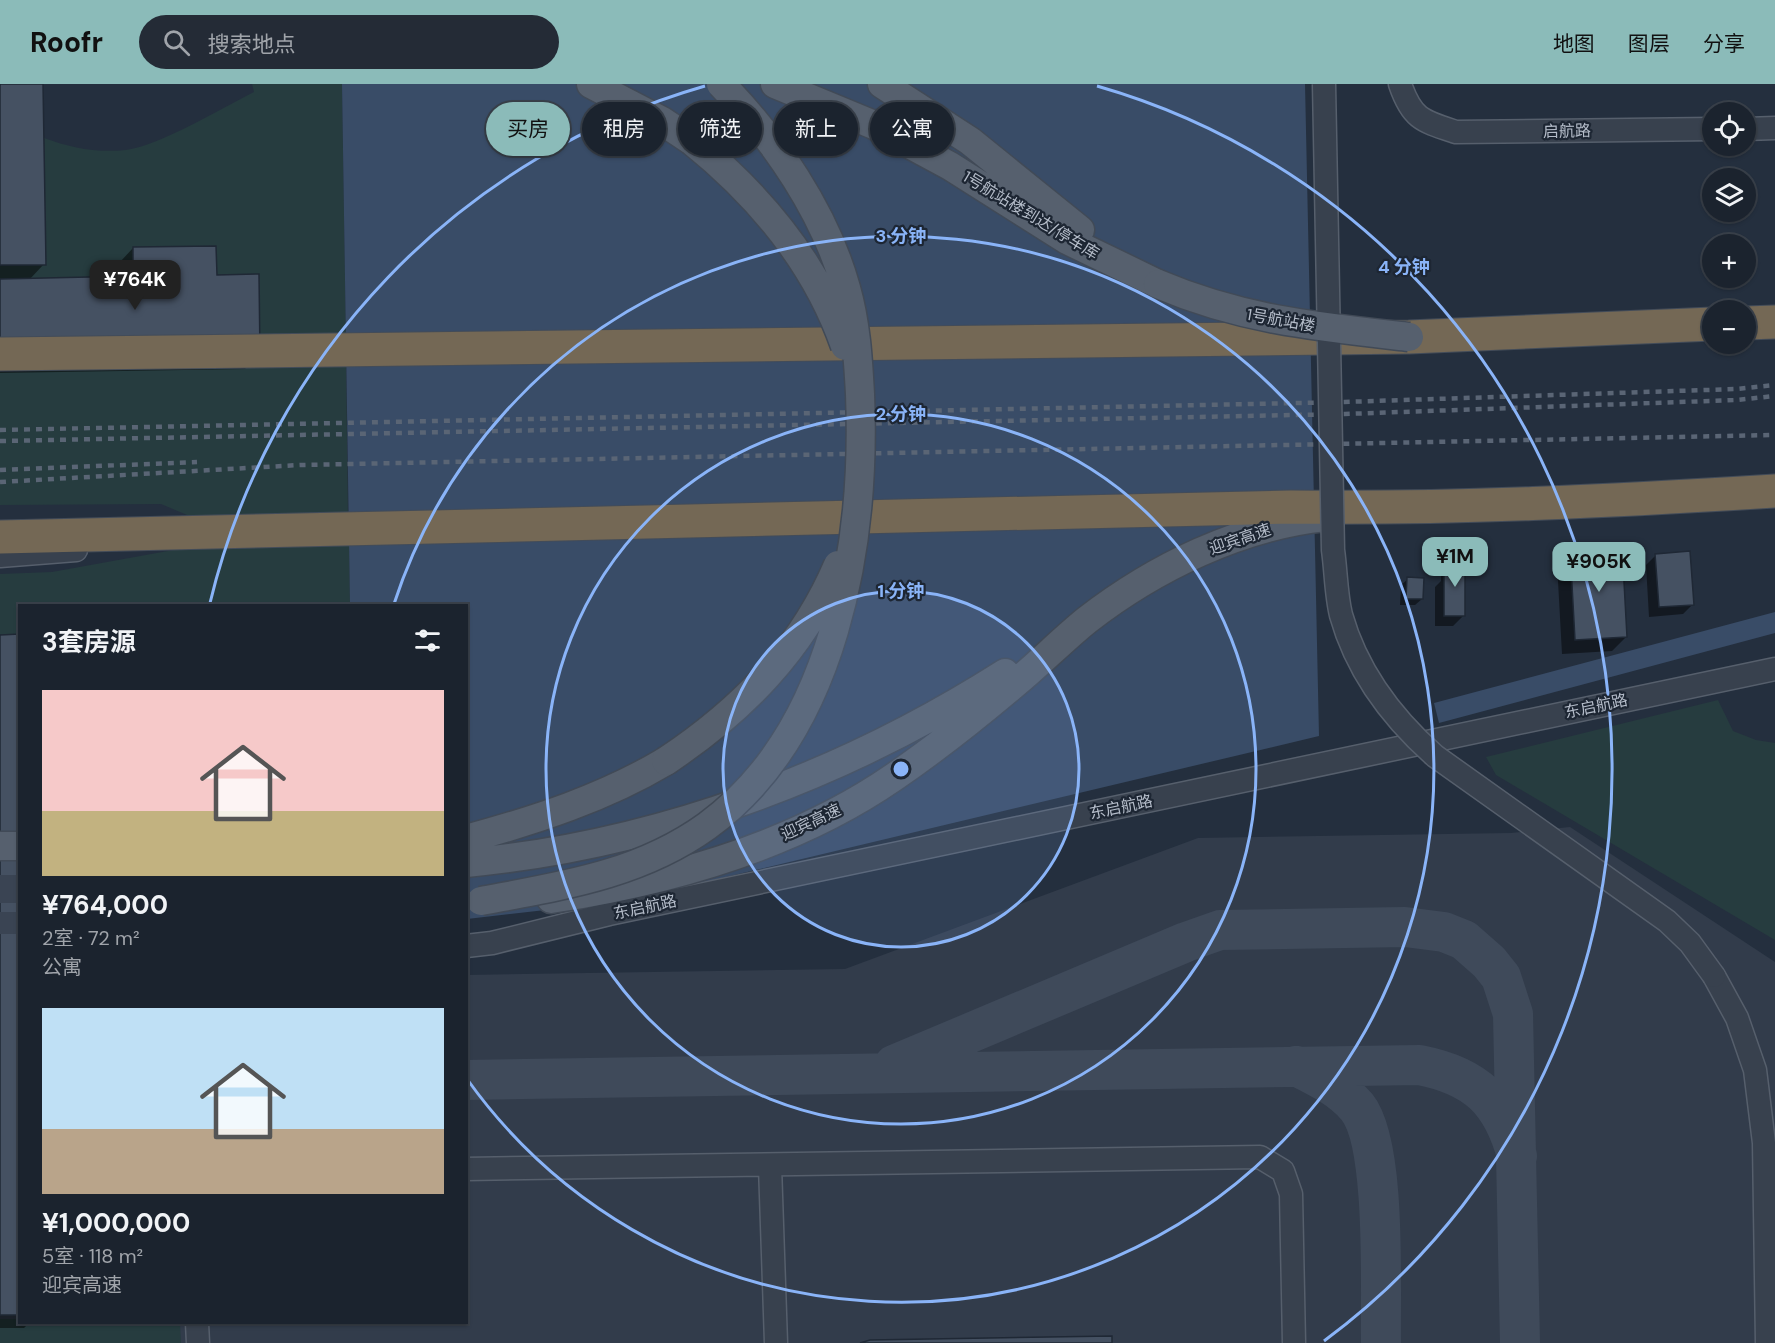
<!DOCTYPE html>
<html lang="zh">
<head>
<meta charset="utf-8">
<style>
	body { margin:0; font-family:"DM Sans","Noto Sans SC",sans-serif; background:#242b36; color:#f1f3f6; height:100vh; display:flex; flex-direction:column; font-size:22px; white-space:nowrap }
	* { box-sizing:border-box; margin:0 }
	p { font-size:20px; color:#a0a4aa }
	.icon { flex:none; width:33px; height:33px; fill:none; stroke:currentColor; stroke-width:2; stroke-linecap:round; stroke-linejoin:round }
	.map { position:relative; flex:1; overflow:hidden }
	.panel { position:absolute; left:18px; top:520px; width:450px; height:720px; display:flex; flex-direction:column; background:#1b232e; border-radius:0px; box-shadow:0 2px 4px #0004,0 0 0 2px #39404a }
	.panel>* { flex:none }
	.banner { position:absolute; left:486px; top:18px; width:570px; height:54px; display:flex; gap:12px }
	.buttons { position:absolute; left:1702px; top:18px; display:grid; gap:12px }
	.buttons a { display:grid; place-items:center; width:54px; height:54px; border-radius:50%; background:#1b232e; box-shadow:0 2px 4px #0004,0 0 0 2px #39404a; font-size:30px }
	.price { position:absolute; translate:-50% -51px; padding:0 14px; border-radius:12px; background:#8bbbb9; color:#111; font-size:20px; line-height:39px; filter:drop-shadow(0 2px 3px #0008) }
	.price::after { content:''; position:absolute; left:50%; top:36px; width:18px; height:14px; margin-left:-9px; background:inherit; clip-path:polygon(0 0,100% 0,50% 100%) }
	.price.active { background:#222; color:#fff }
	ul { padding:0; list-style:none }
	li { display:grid; align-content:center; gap:12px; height:318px; padding:0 24px }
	li span { display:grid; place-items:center; height:186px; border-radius:0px; color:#555 }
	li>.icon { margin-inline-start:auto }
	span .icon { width:108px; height:108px; fill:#fffc; stroke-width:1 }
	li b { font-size:26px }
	h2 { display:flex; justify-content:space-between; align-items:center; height:72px; padding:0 24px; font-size:26px }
	.chip { padding:0 21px; border-radius:27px; background:#1b232e; box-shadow:0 2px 4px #0004,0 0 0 2px #39404a; font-size:21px; line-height:54px }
	.chip.active { background:#8bbbb9; color:#111 }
	header { display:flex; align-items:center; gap:36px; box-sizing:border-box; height:84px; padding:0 30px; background:#8bbbb9; color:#111 }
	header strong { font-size:28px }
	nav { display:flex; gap:33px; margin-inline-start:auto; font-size:21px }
	.search { width:420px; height:54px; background:#242b36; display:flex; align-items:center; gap:15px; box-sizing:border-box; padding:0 21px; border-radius:33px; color:#a0a4aa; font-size:22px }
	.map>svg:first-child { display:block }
	.airport { fill:#323c4b }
	.green { fill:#263c3f }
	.water { fill:#394c67 }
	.shadow { fill:#0007 }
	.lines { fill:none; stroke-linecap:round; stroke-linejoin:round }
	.taxiway { stroke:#3f4a5a; stroke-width:40 }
	.building { fill:#455162; stroke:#1f2835; stroke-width:1.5 }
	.minor-tunnel { stroke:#3a4453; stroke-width:22; stroke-dasharray:22 11; stroke-linecap:butt }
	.major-tunnel { stroke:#3a4453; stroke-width:28; stroke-dasharray:28 14; stroke-linecap:butt }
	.minor-casing { stroke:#565f6c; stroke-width:25 }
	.major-casing { stroke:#414a57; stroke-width:31 }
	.highway-casing { stroke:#434c59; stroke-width:35 }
	.minor { stroke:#38414e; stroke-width:22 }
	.major { stroke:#56606e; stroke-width:28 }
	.highway { stroke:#746855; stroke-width:33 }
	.rail { stroke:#5a6575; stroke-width:4.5; stroke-dasharray:6 6; stroke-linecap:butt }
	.minor-bridge-casing { stroke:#565f6c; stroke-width:25; stroke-linecap:butt }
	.major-bridge-casing { stroke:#414a57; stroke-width:31; stroke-linecap:butt }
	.minor-bridge { stroke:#38414e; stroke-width:22 }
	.major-bridge { stroke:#56606e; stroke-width:28 }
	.ring { fill:none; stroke:#8ab4f8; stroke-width:3 }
	.labels { text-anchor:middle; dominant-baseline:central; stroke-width:4.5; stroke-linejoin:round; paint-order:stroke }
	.street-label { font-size:16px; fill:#b4bcc9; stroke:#1d2633 }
	.centre { fill:#8ab4f8; stroke:#1d2633; stroke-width:3 }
	.ring-label { font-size:18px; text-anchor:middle; font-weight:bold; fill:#8ab4f8; stroke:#1d2633; stroke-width:4.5; stroke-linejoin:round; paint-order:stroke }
</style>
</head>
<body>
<header>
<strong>Roofr</strong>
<div class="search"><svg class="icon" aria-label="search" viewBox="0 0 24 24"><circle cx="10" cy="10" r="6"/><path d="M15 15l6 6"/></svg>搜索地点</div>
<nav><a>地图</a><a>图层</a><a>分享</a></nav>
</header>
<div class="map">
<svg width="1775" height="1259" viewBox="0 0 1775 1259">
	<rect width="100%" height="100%" fill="#242f3e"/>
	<!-- airport -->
	<path class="airport" d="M1570,743L1775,878V1259H0V750H20V1239H466L467,891L845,885L1198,754L1511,749Z"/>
	<!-- green -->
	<path class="green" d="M252,0H342L346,257L218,260L0,225V182L46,181L44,54C71,64 97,69 126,66C159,62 222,24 254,8Z
		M346,280L348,435L199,436L161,420L0,421V288Z
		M349,457L350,522H20L19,550L0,551V490L52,488L201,461Z
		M1718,616L1733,647L1756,656L1775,659V856L1496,691L1486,673Z
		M0,1235H19L20,1239H180L181,1259H0Z"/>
	<!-- water -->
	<path class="water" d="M342,0H1305L1319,652L625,817L467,835L466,522H350Z
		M1775,528V549L1439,639L1434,619Z"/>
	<!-- shadow -->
	<path class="shadow" d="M0,0H41L44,180L29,196L120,194V178L133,164L215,192L258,271L245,285L0,289Z
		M1571,466L1626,553L1612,567L1562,570L1557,479Z
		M1656,471L1693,520L1683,530L1649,533L1646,481Z
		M1451,474L1463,532L1453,542H1435V503L1441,497V484Z
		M1408,495L1422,515L1415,521H1400L1401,501Z
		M0,552H20V1239H29L24,1244H0Z"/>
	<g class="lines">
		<!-- taxiway -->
		<path class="taxiway" d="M894,981L1186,858L1220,846L1405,843L1444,848L1464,856L1489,878L1501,893L1513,930L1520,1259
			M1296,982C1318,993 1341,1004 1357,1023C1387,1060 1380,1207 1381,1259
			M466,996L1420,981C1476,992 1502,1017 1517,1072"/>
	</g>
	<!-- building -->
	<path class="building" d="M0,0H43L46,181H0Z
		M216,162L217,191L259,190L260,272L0,276V195L133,192V163Z
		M1622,461L1627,553L1575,556L1570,464Z
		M1690,467L1694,521L1659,523L1655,470Z
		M1450,472H1465V532H1444V491H1450Z
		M1407,493L1424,494L1423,515H1406Z
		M20,550V749L0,750V551Z
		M20,749V1231H0V750Z
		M1112,1252V1259H860L870,1256Z"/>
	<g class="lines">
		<!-- minor-tunnel -->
		<path class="minor-tunnel" d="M0,839H20"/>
		<!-- major-tunnel -->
		<path class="major-tunnel" d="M0,805H20"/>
		<defs>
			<path id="minor" d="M1400,0C1412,35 1422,37 1456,48L1713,45
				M1746,45L1775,44
				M0,472L76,466
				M466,862L492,859L609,830L1775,585
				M1714,892L1737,934L1755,986L1764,1059L1767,1259
				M770,1082L776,1259
				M466,1085L1260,1073L1283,1087L1291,1110L1294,1259
				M197,1239L198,1259"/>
			<path id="major" d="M591,0L662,37L692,57
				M775,0L874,41L950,82L1067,156L1158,200
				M882,0L970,57L1080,146
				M466,755C536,736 604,714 666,677
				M0,762H20
				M466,779C658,761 843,692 1005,589
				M551,815C670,797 794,762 894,693C935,665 974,634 1012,602C1038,581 1061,557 1087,536C1154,484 1240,442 1325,433"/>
			<path id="highway" d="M1746,239L1775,238
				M0,270L1409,253L1713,240
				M0,453L1291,423C1452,425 1614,417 1775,407"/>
		</defs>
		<!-- minor casing -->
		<use href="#minor" class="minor-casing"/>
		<!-- major casing -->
		<use href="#major" class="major-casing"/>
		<!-- highway casing -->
		<use href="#highway" class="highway-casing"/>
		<!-- minor -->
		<use href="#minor" class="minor"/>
		<!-- major -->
		<use href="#major" class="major"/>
		<!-- highway -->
		<use href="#highway" class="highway"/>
		<!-- rail -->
		<path class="rail" d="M0,346L1344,318L1736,305L1775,301
			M0,357L1345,330L1737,316L1775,312
			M0,386L197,378
			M0,398L300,381L1775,351"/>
		<defs>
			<path id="minor-bridge" d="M1324,0L1333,466C1336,487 1336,511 1341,531C1357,588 1391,633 1435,672L1667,837L1690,859L1714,892"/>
			<path id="major-bridge" d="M692,57C760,112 816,179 845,262
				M1158,200C1243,236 1319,243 1409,253
				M666,677C741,627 802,566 838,481
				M481,817C561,802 639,791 707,742C836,648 866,458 860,310C858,274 856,239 846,204C825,129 775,55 721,0"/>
		</defs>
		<!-- minor-bridge casing -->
		<use href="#minor-bridge" class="minor-bridge-casing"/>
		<!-- major-bridge casing -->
		<use href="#major-bridge" class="major-bridge-casing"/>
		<!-- minor-bridge -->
		<use href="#minor-bridge" class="minor-bridge"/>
		<!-- major-bridge -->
		<use href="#major-bridge" class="major-bridge"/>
	</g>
	<!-- distance rings -->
	<circle cx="901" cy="685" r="178" fill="#8ab4f8" fill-opacity=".12"/>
	<g class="ring">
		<circle cx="901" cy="685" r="178"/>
		<circle cx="901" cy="685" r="355"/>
		<path d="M394 520A533 533 0 1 1 467 995"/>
		<path d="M210 519A711 711 0 0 1 705 2M1097 2A711 711 0 0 1 1324 1257"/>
	</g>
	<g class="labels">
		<!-- street labels -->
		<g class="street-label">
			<text transform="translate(1567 47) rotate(-1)">启航路</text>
			<text transform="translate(1031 131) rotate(31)">1号航站楼到达/停车库</text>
			<text transform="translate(1281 236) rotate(10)">1号航站楼</text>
			<text transform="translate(1240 455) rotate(-19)">迎宾高速</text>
			<text transform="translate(1596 622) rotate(-12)">东启航路</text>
			<text transform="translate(1121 723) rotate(-12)">东启航路</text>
			<text transform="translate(811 738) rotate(-25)">迎宾高速</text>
			<text transform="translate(645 823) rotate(-12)">东启航路</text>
		</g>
	</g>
	<circle cx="901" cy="685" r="9" class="centre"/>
	<g class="ring-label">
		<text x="901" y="158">3 分钟</text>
		<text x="1404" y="189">4 分钟</text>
		<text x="901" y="336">2 分钟</text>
		<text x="901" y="513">1 分钟</text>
	</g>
</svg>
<div class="buttons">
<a><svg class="icon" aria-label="locate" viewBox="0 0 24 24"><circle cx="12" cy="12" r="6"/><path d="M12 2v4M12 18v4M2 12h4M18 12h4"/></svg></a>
<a><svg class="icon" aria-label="layers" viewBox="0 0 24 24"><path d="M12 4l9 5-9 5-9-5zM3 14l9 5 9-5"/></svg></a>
<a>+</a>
<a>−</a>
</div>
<b class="price active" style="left:135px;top:227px">¥764K</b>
<b class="price" style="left:1455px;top:504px">¥1M</b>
<b class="price" style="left:1599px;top:509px">¥905K</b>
<div class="banner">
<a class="chip active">买房</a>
<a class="chip">租房</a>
<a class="chip">筛选</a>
<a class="chip">新上</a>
<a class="chip">公寓</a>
</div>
<section class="panel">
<h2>3套房源<svg class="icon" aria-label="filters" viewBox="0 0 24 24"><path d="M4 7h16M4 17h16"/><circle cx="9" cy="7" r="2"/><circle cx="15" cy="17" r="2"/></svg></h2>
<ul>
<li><span style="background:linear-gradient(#f6c9c9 65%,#c2b280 0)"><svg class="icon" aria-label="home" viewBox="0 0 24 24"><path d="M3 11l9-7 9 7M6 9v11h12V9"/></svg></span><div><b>¥764,000</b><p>2室 · 72 m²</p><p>公寓</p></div></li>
<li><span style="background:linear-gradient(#bfe0f5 65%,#b9a48a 0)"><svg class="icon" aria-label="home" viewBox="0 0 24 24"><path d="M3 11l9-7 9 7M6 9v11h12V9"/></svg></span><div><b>¥1,000,000</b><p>5室 · 118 m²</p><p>迎宾高速</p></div></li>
</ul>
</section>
</div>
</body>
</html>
